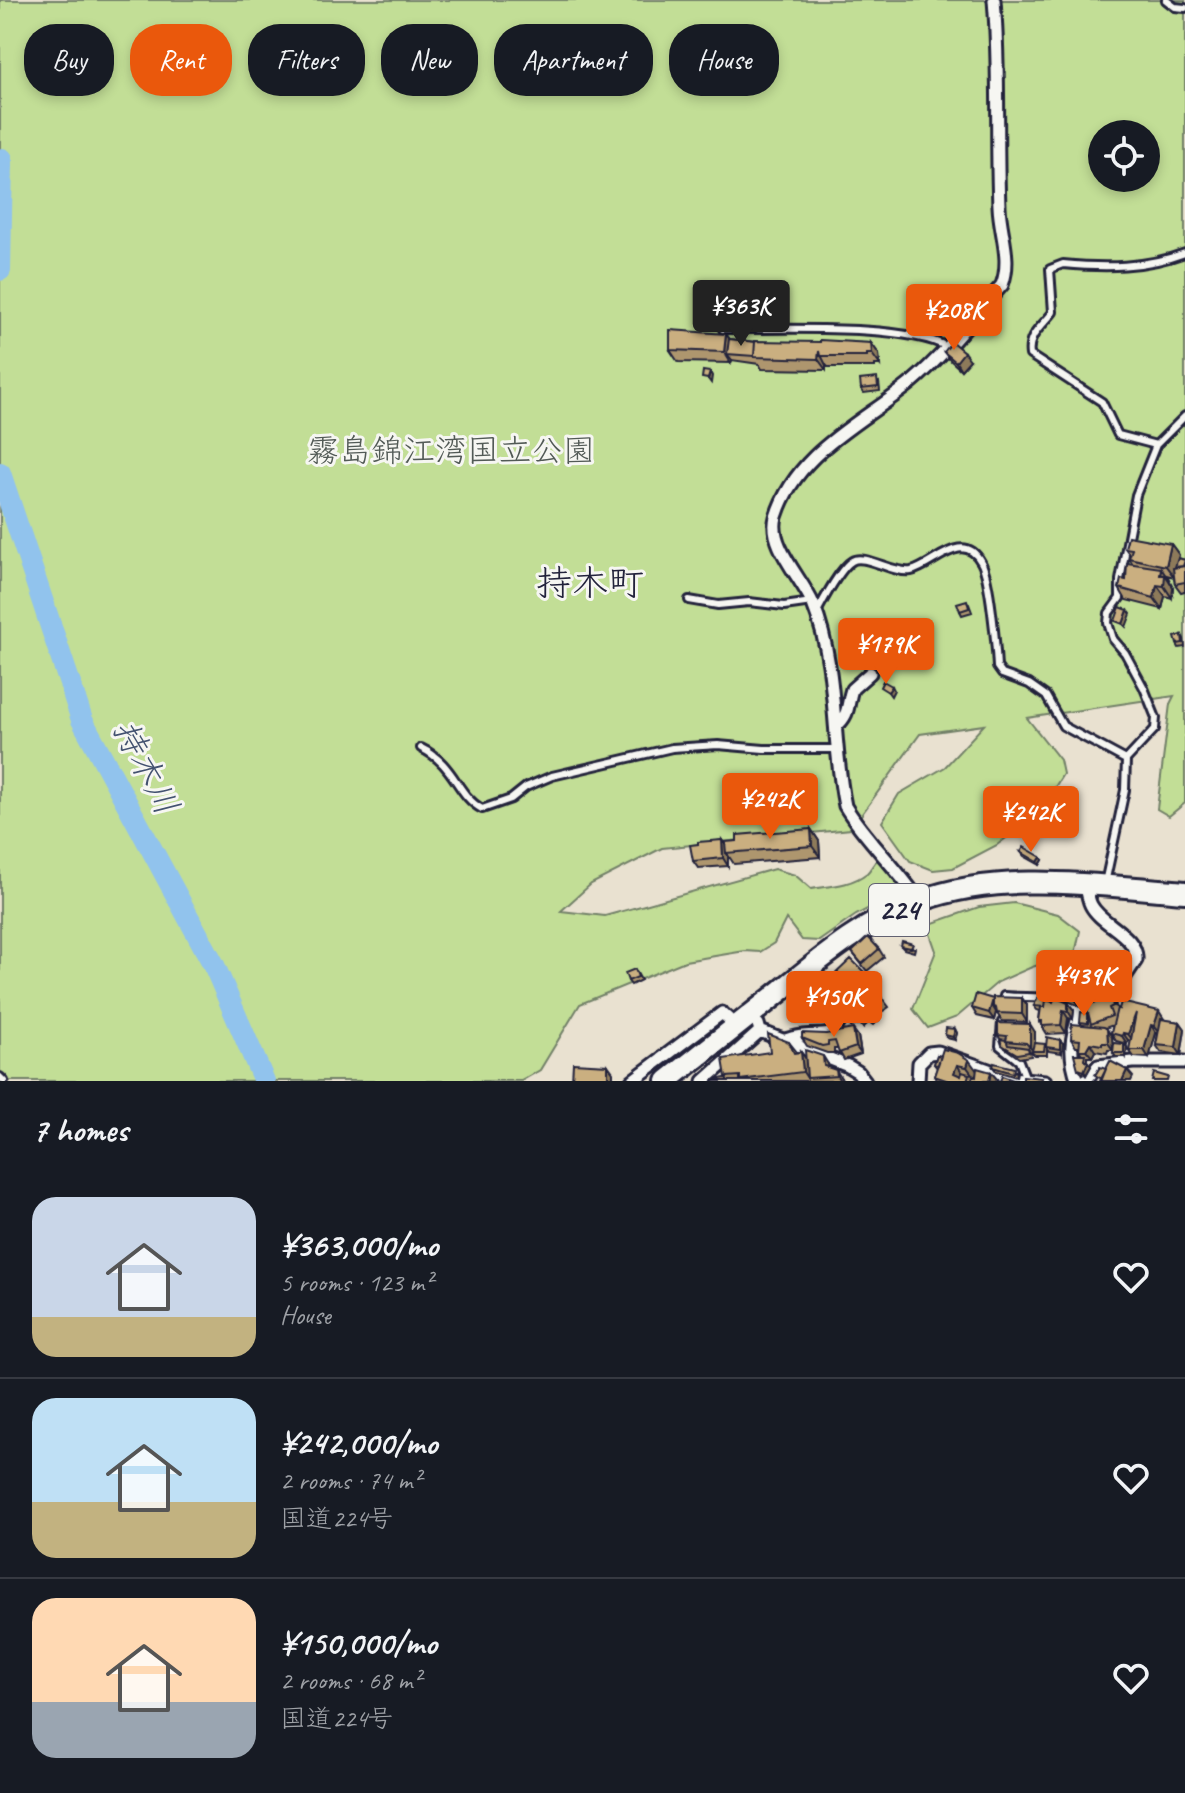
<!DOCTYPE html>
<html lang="en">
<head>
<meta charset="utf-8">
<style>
	body { margin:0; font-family:Caveat,"Klee One",sans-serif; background:#20242c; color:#f1f3f6; height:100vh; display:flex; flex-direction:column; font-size:30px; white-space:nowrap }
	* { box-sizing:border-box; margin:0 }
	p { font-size:26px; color:#9ea1a6 }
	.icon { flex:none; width:44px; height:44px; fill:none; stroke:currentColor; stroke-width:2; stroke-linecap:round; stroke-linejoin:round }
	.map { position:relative; height:1081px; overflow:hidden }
	.details { display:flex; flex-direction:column; background:#171b24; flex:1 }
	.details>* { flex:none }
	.guide { position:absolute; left:24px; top:24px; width:1138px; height:72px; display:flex; gap:16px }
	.controls { position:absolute; left:1088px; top:120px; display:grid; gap:16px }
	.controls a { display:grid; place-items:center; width:72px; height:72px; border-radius:50%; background:#171b24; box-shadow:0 4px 12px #0003; font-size:40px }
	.price { position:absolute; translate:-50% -68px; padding:0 18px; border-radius:8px; background:#ea580c; color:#fff; font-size:26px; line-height:52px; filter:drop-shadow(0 2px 4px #0008) }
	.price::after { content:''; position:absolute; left:50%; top:48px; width:24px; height:18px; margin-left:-12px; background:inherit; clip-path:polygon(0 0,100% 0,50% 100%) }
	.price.on { background:#222; color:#fff }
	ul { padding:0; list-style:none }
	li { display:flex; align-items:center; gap:24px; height:200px; padding:0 32px }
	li+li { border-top:2px solid #363941 }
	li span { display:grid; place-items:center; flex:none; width:224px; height:160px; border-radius:24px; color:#555 }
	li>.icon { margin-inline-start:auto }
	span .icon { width:96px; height:96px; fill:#fffc; stroke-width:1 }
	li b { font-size:34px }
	h2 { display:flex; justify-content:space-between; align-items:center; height:96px; padding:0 32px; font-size:34px }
	.pill { padding:0 28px; border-radius:32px; background:#171b24; box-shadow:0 4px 12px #0003; font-size:28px; line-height:72px }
	.pill.on { background:#ea580c; color:#fff }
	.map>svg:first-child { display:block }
	.green { fill:#c2de96; stroke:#728068; stroke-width:2; fill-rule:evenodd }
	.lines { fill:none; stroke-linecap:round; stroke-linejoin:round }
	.river { stroke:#91c3ed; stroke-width:22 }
	.lane-casing { stroke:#22223b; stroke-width:12 }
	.street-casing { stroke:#22223b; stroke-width:17 }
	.highway-casing { stroke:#22223b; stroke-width:26 }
	.lane { stroke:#f6f6f2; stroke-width:6 }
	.street { stroke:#f6f6f2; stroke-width:11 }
	.highway { stroke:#f6f6f2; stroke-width:20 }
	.wall { fill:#ae966e; stroke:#22223b; stroke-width:2 }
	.shaded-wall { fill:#8d7a5a; stroke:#22223b; stroke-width:2 }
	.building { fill:#caaf80; stroke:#22223b; stroke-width:2 }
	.labels { text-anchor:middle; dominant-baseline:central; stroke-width:6; stroke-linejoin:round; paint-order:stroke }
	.shield { fill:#f6f6f2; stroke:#626272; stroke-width:2 }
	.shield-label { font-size:30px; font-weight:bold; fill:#22223b }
	.park-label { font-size:32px; fill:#525a56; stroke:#f6f6f2 }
	.water-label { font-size:34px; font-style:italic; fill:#435270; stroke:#f6f6f2 }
	.quarter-label { font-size:36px; fill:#22223b; stroke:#f6f6f2 }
</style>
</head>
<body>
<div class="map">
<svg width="1185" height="1081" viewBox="0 0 1185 1081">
	<rect width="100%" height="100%" fill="#e9e1d0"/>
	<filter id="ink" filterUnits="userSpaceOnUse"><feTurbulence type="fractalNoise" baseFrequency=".0125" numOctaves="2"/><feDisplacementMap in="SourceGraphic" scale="16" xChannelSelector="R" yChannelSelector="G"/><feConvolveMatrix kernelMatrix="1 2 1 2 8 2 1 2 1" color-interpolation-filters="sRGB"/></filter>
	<g filter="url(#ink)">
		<!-- green -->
		<path class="green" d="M0,0H1185V803L1169,816L1157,809L1170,704L1174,696L1027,718L1060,760L1063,774L1039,813L997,845L953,868L933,870L910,861L882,822L899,794L945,767L984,725L920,734L851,829L662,848L591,884L561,911L605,916L774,869L795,875L811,889C831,886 850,886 867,873C872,868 873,863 879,858L905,886L899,892L856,915L819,941L802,940L786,919L774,943L760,952L745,951L685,961L580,1004L540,1070L521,1081H0ZM1102,134H1146V178H1102Z
			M1014,903L1058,914L1080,931L1075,954L1032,967L998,982L957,1017L928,1028L913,1009L936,951L927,925L979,907Z"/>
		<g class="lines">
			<!-- river -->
			<path class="river" d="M0,270L2,159
				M0,473L82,720L214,965L264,1081"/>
			<defs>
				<path id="lane" d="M1166,0L1175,7L1185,8
					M723,329C775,330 906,323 947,347
					M1156,445L1185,416
					M689,600L718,605L749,602L784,606L812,602
					M817,612C824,599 840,568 852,561C864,553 893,574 911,571C932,567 963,528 981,562C990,577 996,647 997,667L1002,674L1029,684L1046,696L1063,726L1126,760L1125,790L1105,883
					M421,748C455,764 457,796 482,809L511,799L526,787L552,776L672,748L718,745L764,749H838
					M1126,760L1155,729L1156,718L1144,688L1125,653L1113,639L1108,623L1109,613L1120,598V580L1136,495L1156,445L1118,435L1102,402L1030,355C1027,335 1042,327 1053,312L1050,269L1063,264C1105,268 1145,268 1185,253
					M1004,996C1031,999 1059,992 1080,1013
					M1002,1022L1000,1046L1019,1061L1026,1079
					M0,1077L4,1081"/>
				<path id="street" d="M836,726C850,715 847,704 852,689L870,673
					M919,901C897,867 866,841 845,806C831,739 839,669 813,604C802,578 768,545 776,517C796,452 862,423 911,383C945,354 973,318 1002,285C1012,258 1000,234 999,206C996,137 1000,68 994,0
					M760,1031L848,1066L858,1072L865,1081
					M782,1041C789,1039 796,1036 803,1036C826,1033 831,1042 842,1016
					M632,1081L722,1013L736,1026
					M704,1081L760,1031L758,1024
					M918,1081L919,1063L929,1053L938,1052L1011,1078L1045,1081
					M1078,1081C1069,1057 1070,1037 1080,1013L1108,1002L1136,960C1138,935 1101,925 1091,905C1088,899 1087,891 1086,885
					M1085,1081L1098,1066L1133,1062H1185"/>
				<path id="highway" d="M667,1081C705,1051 744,1020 782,990C824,956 868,920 919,901C1001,870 1100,886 1185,892"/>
			</defs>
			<!-- lane casing -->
			<use href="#lane" class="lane-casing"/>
			<!-- street casing -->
			<use href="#street" class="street-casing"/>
			<!-- highway casing -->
			<use href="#highway" class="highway-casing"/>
			<!-- lane -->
			<use href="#lane" class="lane"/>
			<!-- street -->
			<use href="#street" class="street"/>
			<!-- highway -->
			<use href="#highway" class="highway"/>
		</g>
		<!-- wall -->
		<path class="wall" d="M726,334L730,339L755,342L871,343L879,354L880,365H875V367H828L826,365V370L762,369L759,364L732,360L731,363L678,362L670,350Z
			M944,352L970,360L961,370L949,359Z
			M879,382L880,391L864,393L861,389Z
			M1171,544L1179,555L1178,558L1185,560V591L1181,592L1175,584L1174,577L1167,575L1173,587L1172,598L1165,596L1162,609L1126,600L1119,588L1126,580L1133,564L1129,558L1130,555L1125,548Z
			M969,604L972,612L962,615L960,611Z
			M1182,635L1184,639L1185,647L1179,648L1177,644Z
			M811,829L819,841L820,857L734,864L728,855V866L698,868L693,861L698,844L722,840L725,845L737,841Z
			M1021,852L1043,860L1040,865L1024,856Z
			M901,946L915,948L914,952L904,949Z
			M879,949L884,957L867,971L852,952Z
			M1090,970L1113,983L1108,994L1094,1000L1085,992L1080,1006L1062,999L1056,991Z
			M864,972L869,979L868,980L889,1007L876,1016L879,1020L873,1025L869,1022L863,1028L860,1024L851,1027L838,1010L848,998L831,978Z
			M637,973L641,980L631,985L628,981Z
			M1022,998L1027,1005V1022L1002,1021L996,1012L994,1020L977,1016L972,1008L993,999Z
			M1050,1001L1068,1003L1074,1010L1073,1019L1068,1018L1066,1033L1047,1034L1042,1026L1039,1021L1040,1011L1037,1010L1034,1006Z
			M1086,1005L1116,1006L1117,1008L1164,1020L1180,1022L1185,1029L1181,1055L1161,1052L1156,1045L1158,1033H1156L1149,1058L1134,1057L1129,1050L1131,1041L1128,1040L1127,1044L1116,1041L1111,1033L1113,1025L1105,1028L1112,1037L1113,1050H1108L1107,1053L1095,1051L1092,1057H1087V1061L1091,1066L1086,1075L1081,1072L1078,1069L1082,1054L1079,1050V1047H1076L1071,1039L1082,1025L1080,1022L1088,1013Z
			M955,1029L957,1033L955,1040L947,1038L945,1035Z
			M1035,1032V1043L1046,1046L1063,1043L1062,1053L1049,1051L1047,1049V1055H1035L1030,1051L1031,1056L1019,1058L1005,1048L998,1035Z
			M858,1036L861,1054L844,1060L838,1049H834V1053H827L807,1046L802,1038Z
			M789,1042L797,1052H801L805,1058L828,1064V1068L841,1078L842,1081H713L726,1078Z
			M1124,1044L1127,1047L1126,1057H1116L1113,1053Z
			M937,1055L997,1079L996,1081H938L934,1076L937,1068L934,1064Z
			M993,1067L1017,1072L1016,1077L996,1071Z"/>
		<!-- shaded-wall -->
		<path class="shaded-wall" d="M726,334L734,345L727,354L732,360L731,363L724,352Z
			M871,343L879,354L880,365L872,354Z
			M819,351L826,365V370L818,359Z
			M964,352L970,360L961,370L956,362Z
			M710,372L712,376L711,383L708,379Z
			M1171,544L1179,555L1174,577L1166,566Z
			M1161,568L1173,587L1172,598L1164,586L1160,575Z
			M1157,585L1165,596L1162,609L1154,598Z
			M1128,610L1131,614L1126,627L1123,624Z
			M892,686L894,690L891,696L888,692Z
			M811,829L819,841L820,857L812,846Z
			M722,840L727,847L726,853L728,855V866L723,858Z
			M1041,857L1043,860L1040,865L1038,862Z
			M1087,966L1092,973L1081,987L1085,992L1080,1006L1074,998Z
			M1108,975L1113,983L1108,994L1102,986Z
			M1022,998L1027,1005V1022L1022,1014Z
			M993,999L996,1008L993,1007L996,1012L994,1020L989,1013Z
			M1068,1003L1074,1010L1073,1019L1068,1011Z
			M1063,1010L1068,1018L1066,1033L1061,1025Z
			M1159,1011L1164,1019L1160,1033L1154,1026Z
			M1136,1013L1134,1042L1128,1034Z
			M1180,1022L1185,1029L1181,1055L1176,1047Z
			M1030,1024L1035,1032V1051H1033L1030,1047Z
			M1151,1025L1156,1033L1149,1058L1144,1050Z
			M853,1029L858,1036L861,1054L856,1047Z
			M955,1029L957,1033L955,1040L953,1037Z
			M1107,1029L1112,1037L1113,1050L1108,1043Z
			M1123,1033L1128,1040L1127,1044L1122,1036Z
			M1060,1040L1063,1043L1062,1053L1060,1049Z
			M1090,1043L1095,1051L1092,1057L1086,1050Z
			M1124,1044L1127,1047L1126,1057L1124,1053Z
			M801,1052L809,1063L807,1078L803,1072Z
			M823,1056L828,1064L829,1074L824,1066Z
			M969,1060L977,1071L975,1078L967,1067Z
			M1088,1062L1091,1066L1086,1075L1084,1071Z
			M608,1065L613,1072V1081H608Z
			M957,1065L965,1076L963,1081L954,1073Z
			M836,1070L841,1078L842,1081H840L837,1076Z
			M1127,1070L1133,1077L1131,1081H1122Z
			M991,1072L997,1079L996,1081H989Z"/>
		<!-- building -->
		<path class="building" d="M670,330L726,334L724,352L670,350Z
			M729,339L755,342L754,356L727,354Z
			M820,340L871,343L872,354H867V356H820L819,351L818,359L754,357L755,341L820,342Z
			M952,342L964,352L956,362L944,352Z
			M703,371L710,372L708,379L702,378Z
			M877,378L878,387L861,389L860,380Z
			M1128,536L1171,544L1166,566L1129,558L1132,549L1125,548Z
			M1178,558L1185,560L1183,566L1175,567Z
			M1127,563L1161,568L1160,575H1165L1164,586L1157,585L1154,598L1119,588L1121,579L1126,580Z
			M1185,566V582L1175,584L1173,568Z
			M967,600L969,608L960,611L957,603Z
			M1120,607L1128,610L1123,624L1115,621Z
			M1182,635L1183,643L1177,644L1175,637Z
			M883,681L892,686L888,692L880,687Z
			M811,829L812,846L726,853L725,842L737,841V835Z
			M722,840L723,858L693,861L690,845L698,844V842Z
			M1024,847L1041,857L1038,862L1021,852Z
			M868,937L879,949L862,964L852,952Z
			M902,941L913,944L911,948L901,946Z
			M851,959L864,972L844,992L831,978Z
			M1071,959L1087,966L1074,998L1056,991Z
			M1095,967L1108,975L1102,986L1089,993L1081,987L1089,976L1090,968Z
			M635,969L638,977L628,981L625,973Z
			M868,980L881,995L868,1006L871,1009L865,1014L861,1011L855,1017L852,1013L843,1016L838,1010L839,1006Z
			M976,994L993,999L989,1013L972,1008Z
			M1038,996L1048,998V1000H1046L1045,1007L1034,1006Z
			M993,997L1022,998V1014L997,1013L996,1008L993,1007Z
			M1055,997L1068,1003V1011L1063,1010L1061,1025L1042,1026V1021H1039L1041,1007H1045L1046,1000L1053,1002Z
			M1111,998L1113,1006L1109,1008L1112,1016L1091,1024L1086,1005Z
			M1121,1002L1159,1011L1154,1026L1151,1025L1144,1050H1129L1136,1013L1128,1034L1123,1033L1122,1036L1111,1033L1117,1008L1119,1009Z
			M1081,1012L1088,1013V1023L1080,1022Z
			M1161,1019L1180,1022L1176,1047L1156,1045Z
			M998,1023L1030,1024V1047L1026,1043L1006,1041L1007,1036L998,1035Z
			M1072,1024L1104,1027L1107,1029L1108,1043H1102V1045L1090,1043L1086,1050H1079L1080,1040L1071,1039Z
			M946,1028L955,1029L953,1037L945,1035Z
			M853,1029L856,1047L839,1053L835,1041L828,1042V1045L822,1046L802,1038V1033L826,1034Z
			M768,1034L789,1042L794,1053L801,1052L803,1072L740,1080V1076L726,1077L723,1059L770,1052Z
			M1047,1037L1060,1040V1049L1046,1047Z
			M1000,1039L1006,1040L1008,1045L1028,1048L1029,1052L1017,1054L1002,1045Z
			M1034,1043L1045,1044L1044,1051H1032Z
			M1114,1043L1124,1044V1053H1113Z
			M943,1049L958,1053L969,1060L967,1067L957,1065L954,1073L961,1076L962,1072L969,1074L967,1081H945L946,1080L934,1076Z
			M805,1050L823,1056L824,1066L836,1070L837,1076L807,1078Z
			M1074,1054H1085L1084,1060L1088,1062L1084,1071L1078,1069Z
			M937,1055L941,1056L938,1065L934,1064Z
			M1110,1061L1127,1070L1122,1081H1100Z
			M573,1063L608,1065V1081H572Z
			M994,1063L1014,1068L1013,1073L993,1067Z
			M1100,1067L1106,1069L1102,1079L1095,1075Z
			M977,1068L991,1072L989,1081H971L973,1076L976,1077Z
			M1154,1073L1168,1077L1167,1081H1152Z
			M1002,1076L1016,1081H1000Z
			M1023,1076L1042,1078L1041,1081H1023Z
			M726,1078L728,1081H713V1080Z"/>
	</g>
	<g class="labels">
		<!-- shield labels -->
		<rect class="shield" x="869" y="884" width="60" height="52" rx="6"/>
		<g class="shield-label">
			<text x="899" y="910">224</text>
		</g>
		<!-- park labels -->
		<g class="park-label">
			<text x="451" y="450">霧島錦江湾国立公園</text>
		</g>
		<!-- water labels -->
		<g class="water-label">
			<text transform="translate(146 767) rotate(62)">持木川</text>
		</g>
		<!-- quarter labels -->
		<g class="quarter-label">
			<text x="590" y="583">持木町</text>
		</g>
	</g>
</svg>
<div class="controls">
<a><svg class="icon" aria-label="locate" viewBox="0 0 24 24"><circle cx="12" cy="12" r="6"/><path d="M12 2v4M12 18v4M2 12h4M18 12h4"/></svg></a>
</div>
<b class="price on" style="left:741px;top:348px">¥363K</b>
<b class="price" style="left:954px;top:352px">¥208K</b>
<b class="price" style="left:886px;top:686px">¥179K</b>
<b class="price" style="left:770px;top:841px">¥242K</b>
<b class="price" style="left:1031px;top:854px">¥242K</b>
<b class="price" style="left:1084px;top:1018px">¥439K</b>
<b class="price" style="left:834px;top:1039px">¥150K</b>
<div class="guide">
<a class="pill">Buy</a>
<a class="pill on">Rent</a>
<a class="pill">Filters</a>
<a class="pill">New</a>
<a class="pill">Apartment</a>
<a class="pill">House</a>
</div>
</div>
<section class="details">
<h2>7 homes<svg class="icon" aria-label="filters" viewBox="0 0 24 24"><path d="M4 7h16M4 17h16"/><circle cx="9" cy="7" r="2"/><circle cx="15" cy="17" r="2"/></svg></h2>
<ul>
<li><span style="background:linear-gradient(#c9d6e8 75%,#c2b280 0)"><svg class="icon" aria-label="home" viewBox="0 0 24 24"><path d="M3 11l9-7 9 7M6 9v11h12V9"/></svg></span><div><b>¥363,000/mo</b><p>5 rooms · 123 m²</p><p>House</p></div><svg class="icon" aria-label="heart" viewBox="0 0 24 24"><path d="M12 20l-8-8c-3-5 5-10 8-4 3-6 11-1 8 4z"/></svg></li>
<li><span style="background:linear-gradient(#bfe0f5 65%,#c2b280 0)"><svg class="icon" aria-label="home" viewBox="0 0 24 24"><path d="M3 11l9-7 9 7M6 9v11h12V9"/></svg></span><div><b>¥242,000/mo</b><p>2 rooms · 74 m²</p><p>国道224号</p></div><svg class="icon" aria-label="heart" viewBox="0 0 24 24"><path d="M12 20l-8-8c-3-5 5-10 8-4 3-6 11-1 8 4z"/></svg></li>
<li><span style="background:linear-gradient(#ffd9b3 65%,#9aa5b1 0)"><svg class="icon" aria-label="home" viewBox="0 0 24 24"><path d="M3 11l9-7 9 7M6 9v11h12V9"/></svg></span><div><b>¥150,000/mo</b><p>2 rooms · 68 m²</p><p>国道224号</p></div><svg class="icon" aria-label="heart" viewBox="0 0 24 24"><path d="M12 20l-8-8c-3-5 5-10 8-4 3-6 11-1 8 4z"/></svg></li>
</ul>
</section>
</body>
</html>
